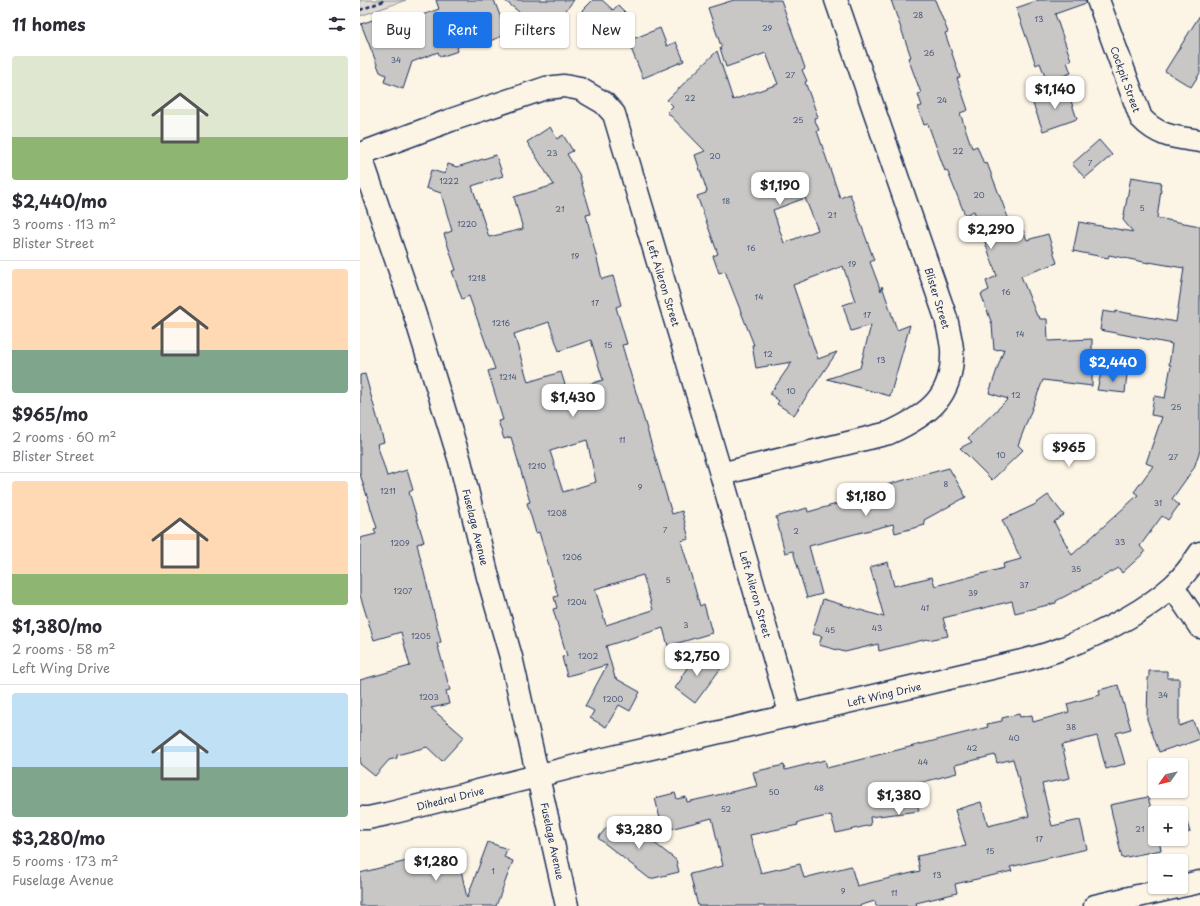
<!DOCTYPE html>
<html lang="en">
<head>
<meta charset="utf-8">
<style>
	body { margin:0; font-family:"Playpen Sans",sans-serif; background:#f7f7f7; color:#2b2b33; height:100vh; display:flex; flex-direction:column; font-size:15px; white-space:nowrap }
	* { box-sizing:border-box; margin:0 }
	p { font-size:13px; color:#7c7c81 }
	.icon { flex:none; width:22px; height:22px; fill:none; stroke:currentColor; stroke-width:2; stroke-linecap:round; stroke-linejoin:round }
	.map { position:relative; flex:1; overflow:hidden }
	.drawer { display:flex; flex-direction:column; background:#fff; width:360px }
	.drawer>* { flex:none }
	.hud { position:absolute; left:12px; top:12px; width:380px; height:36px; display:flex; gap:8px }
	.needle { width:26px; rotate:236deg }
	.controls { position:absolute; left:788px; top:758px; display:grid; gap:8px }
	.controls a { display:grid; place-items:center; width:40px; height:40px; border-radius:4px; background:#fff; box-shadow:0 1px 3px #0004; font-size:20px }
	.price { position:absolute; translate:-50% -34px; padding:0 9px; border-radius:8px; background:#fff; color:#222; font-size:13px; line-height:26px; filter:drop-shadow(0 1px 2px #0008) }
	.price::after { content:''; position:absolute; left:50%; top:24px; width:12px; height:9px; margin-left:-6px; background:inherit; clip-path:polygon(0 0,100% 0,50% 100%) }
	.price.on { background:#1a73e8; color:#fff }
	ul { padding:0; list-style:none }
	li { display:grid; align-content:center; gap:8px; height:212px; padding:0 12px }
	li+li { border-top:1px solid #e1e1e2 }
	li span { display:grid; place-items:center; height:124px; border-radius:4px; color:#555 }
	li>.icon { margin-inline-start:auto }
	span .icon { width:72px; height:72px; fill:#fffc; stroke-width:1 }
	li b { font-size:17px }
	h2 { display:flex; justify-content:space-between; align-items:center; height:48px; padding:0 12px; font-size:17px }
	.tag { padding:0 14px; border-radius:4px; background:#fff; box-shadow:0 1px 3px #0004; font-size:14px; line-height:36px }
	.tag.on { background:#1a73e8; color:#fff }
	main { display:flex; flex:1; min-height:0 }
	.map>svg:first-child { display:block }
	.green { fill:#dfdbd4; stroke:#7d8599 }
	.building { fill:#c8c7c6; stroke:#1b2f5e; fill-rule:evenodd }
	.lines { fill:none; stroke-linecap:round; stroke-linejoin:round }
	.minor-casing { stroke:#1b2f5e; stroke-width:25 }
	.path { stroke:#1b2f5e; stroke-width:2.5; stroke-dasharray:4 3; stroke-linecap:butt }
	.minor { stroke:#fcf5e5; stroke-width:22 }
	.labels { text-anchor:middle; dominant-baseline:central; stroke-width:3; stroke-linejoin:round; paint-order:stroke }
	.number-label { font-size:8px; fill:#465578 }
	.street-label { font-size:10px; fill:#1b2f5e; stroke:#fcf5e5 }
</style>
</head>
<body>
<main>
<section class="drawer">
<h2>11 homes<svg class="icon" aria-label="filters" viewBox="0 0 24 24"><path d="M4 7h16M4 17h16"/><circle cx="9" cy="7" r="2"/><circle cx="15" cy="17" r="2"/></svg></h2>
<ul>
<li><span style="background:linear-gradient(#dfe7d0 65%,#8fb573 0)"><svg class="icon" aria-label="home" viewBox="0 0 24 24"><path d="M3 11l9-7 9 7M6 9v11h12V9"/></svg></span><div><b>$2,440/mo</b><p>3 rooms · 113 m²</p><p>Blister Street</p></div></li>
<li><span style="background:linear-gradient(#ffd9b3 65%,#7fa58c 0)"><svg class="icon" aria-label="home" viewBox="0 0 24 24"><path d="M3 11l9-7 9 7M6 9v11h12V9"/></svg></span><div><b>$965/mo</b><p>2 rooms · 60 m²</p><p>Blister Street</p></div></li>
<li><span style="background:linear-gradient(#ffd9b3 75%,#8fb573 0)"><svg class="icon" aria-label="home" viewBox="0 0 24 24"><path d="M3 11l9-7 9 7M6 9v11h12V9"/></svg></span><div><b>$1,380/mo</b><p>2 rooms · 58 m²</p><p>Left Wing Drive</p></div></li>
<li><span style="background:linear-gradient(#bfe0f5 60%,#7fa58c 0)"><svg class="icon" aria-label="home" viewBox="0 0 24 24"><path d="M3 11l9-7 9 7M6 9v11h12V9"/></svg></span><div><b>$3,280/mo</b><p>5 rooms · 173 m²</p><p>Fuselage Avenue</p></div></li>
</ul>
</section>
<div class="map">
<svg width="840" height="906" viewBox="0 0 840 906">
	<rect width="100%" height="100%" fill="#fcf5e5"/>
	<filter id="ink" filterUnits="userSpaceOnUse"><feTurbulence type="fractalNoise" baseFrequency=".025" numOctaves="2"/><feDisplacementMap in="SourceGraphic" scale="8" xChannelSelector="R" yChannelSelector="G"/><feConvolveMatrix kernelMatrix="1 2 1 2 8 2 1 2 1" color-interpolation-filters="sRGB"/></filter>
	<g filter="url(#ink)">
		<!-- green -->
		<path class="green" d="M0,0H46L0,16Z"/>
		<!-- building -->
		<path class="building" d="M76,0H134L147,34L130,41L128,35L97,47L98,51L80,57L78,52L52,62L43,89L24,82L26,75L20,72L1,24L21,17L26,28L79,9Z
			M144,0H214L187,34Z
			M233,0H242L253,10L258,5L271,18L251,41L221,12Z
			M374,0H421L445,68L442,70L447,81L445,82L458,117L454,118L459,130L457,131L480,198L490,194L514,260L510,262L521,291L522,286L537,330L550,325L530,396L467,379L500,368L511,325L491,331L483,305L495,301L483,266L433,285L458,359L477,352L434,415L417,404L419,401L410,394L432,362L396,368L392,345H394L365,271L359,273L353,256L358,254L337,196L346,193V191H347L335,155L345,151L307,112L313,106L307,100L357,51L373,100L418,84L406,53L366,67L360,48L363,45L361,46L348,8ZM445,198L458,230L424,243L413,210Z
			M531,0H575L588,32L585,33L600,77L597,78L608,110L600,113L612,148L617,146L624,164L627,163L654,233L663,230L667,240L688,234L697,263L661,276L677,316H679L680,319H687L688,341L732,339V386L683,380L658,445L663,450L632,480L600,448L612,442L608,438L648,399L629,393L644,349L634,350L632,324L621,294L629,290L626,281L637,276L614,211L605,215L587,170L585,171L568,124L564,125L558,107L562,106L558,94L561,93L548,58L551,57Z
			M679,0H726V3L695,14L711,60L707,62L711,73L687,82L680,63L676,65L656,8Z
			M840,15V73L831,87L805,71Z
			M300,28L307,46L316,42L324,61L283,78L268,41Z
			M707,89L717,119L683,131L672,101Z
			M190,127L197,139L203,135L213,151L207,154L219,174L231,214L226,215L242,279L253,276L261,305L256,307L267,344L262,345L312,514L322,511L329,539L321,541L340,606L344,604L352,633L308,646L303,628L246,646L255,678L280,692L270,711L259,705L246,727L230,718L234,711L225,706L247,665L207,676L202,657L207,656L193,609L197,608L194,597L198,596L179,532L176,533L167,503L170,502L151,437L144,439L138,421L143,420L128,371L135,369L109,296L102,299L92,271L96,270L84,234L92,231L81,193L66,188L71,170L85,174L88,164L97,167L136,155L143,176L112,186L129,237L163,229L154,197L194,185L167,142ZM189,322L199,351L231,340L243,380L207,391L201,372L168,382L154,334ZM227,440L236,482L203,492L190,451ZM283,575L293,610L246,625L235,589Z
			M739,140L752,155L725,178L712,164Z
			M771,177L801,182L800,190H801L797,218L840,226V450L834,468L812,499L819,505L808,520L802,516L780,546L785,552L762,573L759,568L696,601V603L655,613L652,601L583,618L588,636L568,640L567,639L519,651L518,644L485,652L459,645L462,636L452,634L463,599L524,617L510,567L528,562L534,586L572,577L575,586L644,568L643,564L661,559L642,520L674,505L688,495L704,515L694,522L712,555L778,495L774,492L793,466L786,463L802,417L791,415L794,396L805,398L811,365H809L812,344L740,330L743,311L755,313L756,311L816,322L824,268L789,262V263L749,255L748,258L713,251L719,222L773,232L763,220Z
			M741,373L767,374L765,393L737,390Z
			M5,374L24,442L17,444L27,476L47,470L53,490L49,492L64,542L57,544L81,642L77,643L90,690L86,691L89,704L71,708L104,737L82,761L67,747L37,755V758L29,760L15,776L0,764V680L50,666L41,632L14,640L0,595V538L16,534L14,529L17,528L0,474V375Z
			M589,468L606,497L564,520L565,525L535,533L533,524L449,546L462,594L447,598L433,551L425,553L416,517L447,508L448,512L523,491L522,486Z
			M338,652L361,668L335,703L315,688L322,678L321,677Z
			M789,671H807V678H819V726L833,721L840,739L818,747L817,746L799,752L787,719L788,678H789Z
			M758,685L771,729L756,733L765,764L746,769L737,736L702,745L710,778L682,784L692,826L720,820L727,849L650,867L652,871L595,884L597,893L556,903L557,906H516L515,901L498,906H338L330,874L363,866L352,818L303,831L295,798L315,793L317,799L326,797L327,802L397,786L393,772L424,765L425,770L465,760L467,768L628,727L627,724L642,721V718L659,714L660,717L672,715L673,722L709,712L707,704L740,695L739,690ZM635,755L637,763L653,759L669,816L628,826L621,802L595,810L606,846L557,856L560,871L497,886L491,866L444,878L440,864L401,873L390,835L438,825L437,823L471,815L476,833L511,825L510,817L559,811L552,785L597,773L595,765Z
			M788,797L793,816L795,815V839H802L799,840L801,850L762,858L750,805Z
			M822,807L830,832L821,834V813H802Z
			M263,818L316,860L319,872L290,879L238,838L251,822L257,826Z
			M128,842L147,849L144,857L153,861L136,906H0V873L86,851L88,858L98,856L107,898Z"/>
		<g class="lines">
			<defs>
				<path id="minor" d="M738,0L781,118C799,137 815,137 840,141
					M0,154L91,120L186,88L204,86L220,89L244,103L254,114L361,474L431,716
					M0,154L54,312L100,461L128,577L151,657L207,906
					M361,474L529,433C568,415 594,397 592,349C591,339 588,328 586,318L476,0
					M813,587L840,627
					M0,818H8L27,814L232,762L662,661C677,657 692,653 706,647C741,633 784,612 813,586C823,577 832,565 840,553
					M821,886L840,882
					M735,906L817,887"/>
			</defs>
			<!-- minor casing -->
			<use href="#minor" class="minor-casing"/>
			<!-- path -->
			<path class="path" d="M0,10L26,0"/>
			<!-- minor -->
			<use href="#minor" class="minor"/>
		</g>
	</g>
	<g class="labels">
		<!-- number labels -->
		<g class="number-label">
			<text x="558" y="15">28</text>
			<text x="679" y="19">13</text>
			<text x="407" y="28">29</text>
			<text x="569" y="53">26</text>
			<text x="36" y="60">34</text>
			<text x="430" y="75">27</text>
			<text x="330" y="98">22</text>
			<text x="582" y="100">24</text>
			<text x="438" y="120">25</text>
			<text x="598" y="151">22</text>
			<text x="192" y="153">23</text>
			<text x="355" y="156">20</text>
			<text x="730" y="163">7</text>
			<text x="89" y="181">1222</text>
			<text x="619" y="195">20</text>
			<text x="366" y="201">18</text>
			<text x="782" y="208">5</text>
			<text x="200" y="209">21</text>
			<text x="472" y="215">21</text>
			<text x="107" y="224">1220</text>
			<text x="391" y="248">16</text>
			<text x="215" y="256">19</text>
			<text x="492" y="264">19</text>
			<text x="117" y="278">1218</text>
			<text x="646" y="292">16</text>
			<text x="399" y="297">14</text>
			<text x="235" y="303">17</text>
			<text x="507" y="315">17</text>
			<text x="141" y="323">1216</text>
			<text x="660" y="334">14</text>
			<text x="248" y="345">15</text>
			<text x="408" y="354">12</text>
			<text x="521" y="360">13</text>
			<text x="148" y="377">1214</text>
			<text x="431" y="391">10</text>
			<text x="656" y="395">12</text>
			<text x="816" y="407">25</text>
			<text x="262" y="440">11</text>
			<text x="641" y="455">10</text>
			<text x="813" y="457">27</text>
			<text x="177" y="466">1210</text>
			<text x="586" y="484">8</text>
			<text x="280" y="487">9</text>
			<text x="28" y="491">1211</text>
			<text x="798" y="503">31</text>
			<text x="197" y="513">1208</text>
			<text x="305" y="530">7</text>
			<text x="436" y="531">2</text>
			<text x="760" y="542">33</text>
			<text x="40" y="543">1209</text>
			<text x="212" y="557">1206</text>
			<text x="716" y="569">35</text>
			<text x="308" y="580">5</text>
			<text x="664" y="585">37</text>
			<text x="43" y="591">1207</text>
			<text x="613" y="593">39</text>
			<text x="217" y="602">1204</text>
			<text x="565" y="608">41</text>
			<text x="326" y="625">3</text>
			<text x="517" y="628">43</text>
			<text x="470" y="630">45</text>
			<text x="61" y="636">1205</text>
			<text x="228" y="656">1202</text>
			<text x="803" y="695">34</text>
			<text x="69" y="697">1203</text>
			<text x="253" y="699">1200</text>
			<text x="711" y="727">38</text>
			<text x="654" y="738">40</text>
			<text x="612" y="748">42</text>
			<text x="563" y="762">44</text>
			<text x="459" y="788">48</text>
			<text x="414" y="792">50</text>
			<text x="366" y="809">52</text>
			<text x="780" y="829">21</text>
			<text x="679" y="839">17</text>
			<text x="630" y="851">15</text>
			<text x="133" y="871">1</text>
			<text x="577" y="875">13</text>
			<text x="483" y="891">9</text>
			<text x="534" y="893">11</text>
		</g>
		<!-- street labels -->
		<g class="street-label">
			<text transform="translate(766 79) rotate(70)">Cockpit Street</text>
			<text transform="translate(304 283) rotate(73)">Left Aileron Street</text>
			<text transform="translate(578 298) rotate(73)">Blister Street</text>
			<text transform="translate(116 527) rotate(76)">Fuselage Avenue</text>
			<text transform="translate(396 594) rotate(74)">Left Aileron Street</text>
			<text transform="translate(524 694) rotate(-13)">Left Wing Drive</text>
			<text transform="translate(90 798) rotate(-14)">Dihedral Drive</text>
			<text transform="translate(193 841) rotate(78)">Fuselage Avenue</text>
		</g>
	</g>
</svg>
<div class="controls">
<a><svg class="needle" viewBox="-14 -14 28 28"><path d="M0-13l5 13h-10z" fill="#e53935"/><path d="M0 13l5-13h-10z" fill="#7c7c81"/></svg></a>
<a>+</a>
<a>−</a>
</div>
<b class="price" style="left:695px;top:110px">$1,140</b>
<b class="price" style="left:420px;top:206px">$1,190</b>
<b class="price" style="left:631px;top:250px">$2,290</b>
<b class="price on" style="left:753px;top:383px">$2,440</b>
<b class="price" style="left:213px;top:418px">$1,430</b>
<b class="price" style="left:709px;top:468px">$965</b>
<b class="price" style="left:506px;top:517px">$1,180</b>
<b class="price" style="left:337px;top:677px">$2,750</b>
<b class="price" style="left:539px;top:816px">$1,380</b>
<b class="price" style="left:279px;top:850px">$3,280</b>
<b class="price" style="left:76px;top:882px">$1,280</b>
<div class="hud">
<a class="tag">Buy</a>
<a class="tag on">Rent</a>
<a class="tag">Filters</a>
<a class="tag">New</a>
</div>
</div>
</main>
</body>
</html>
